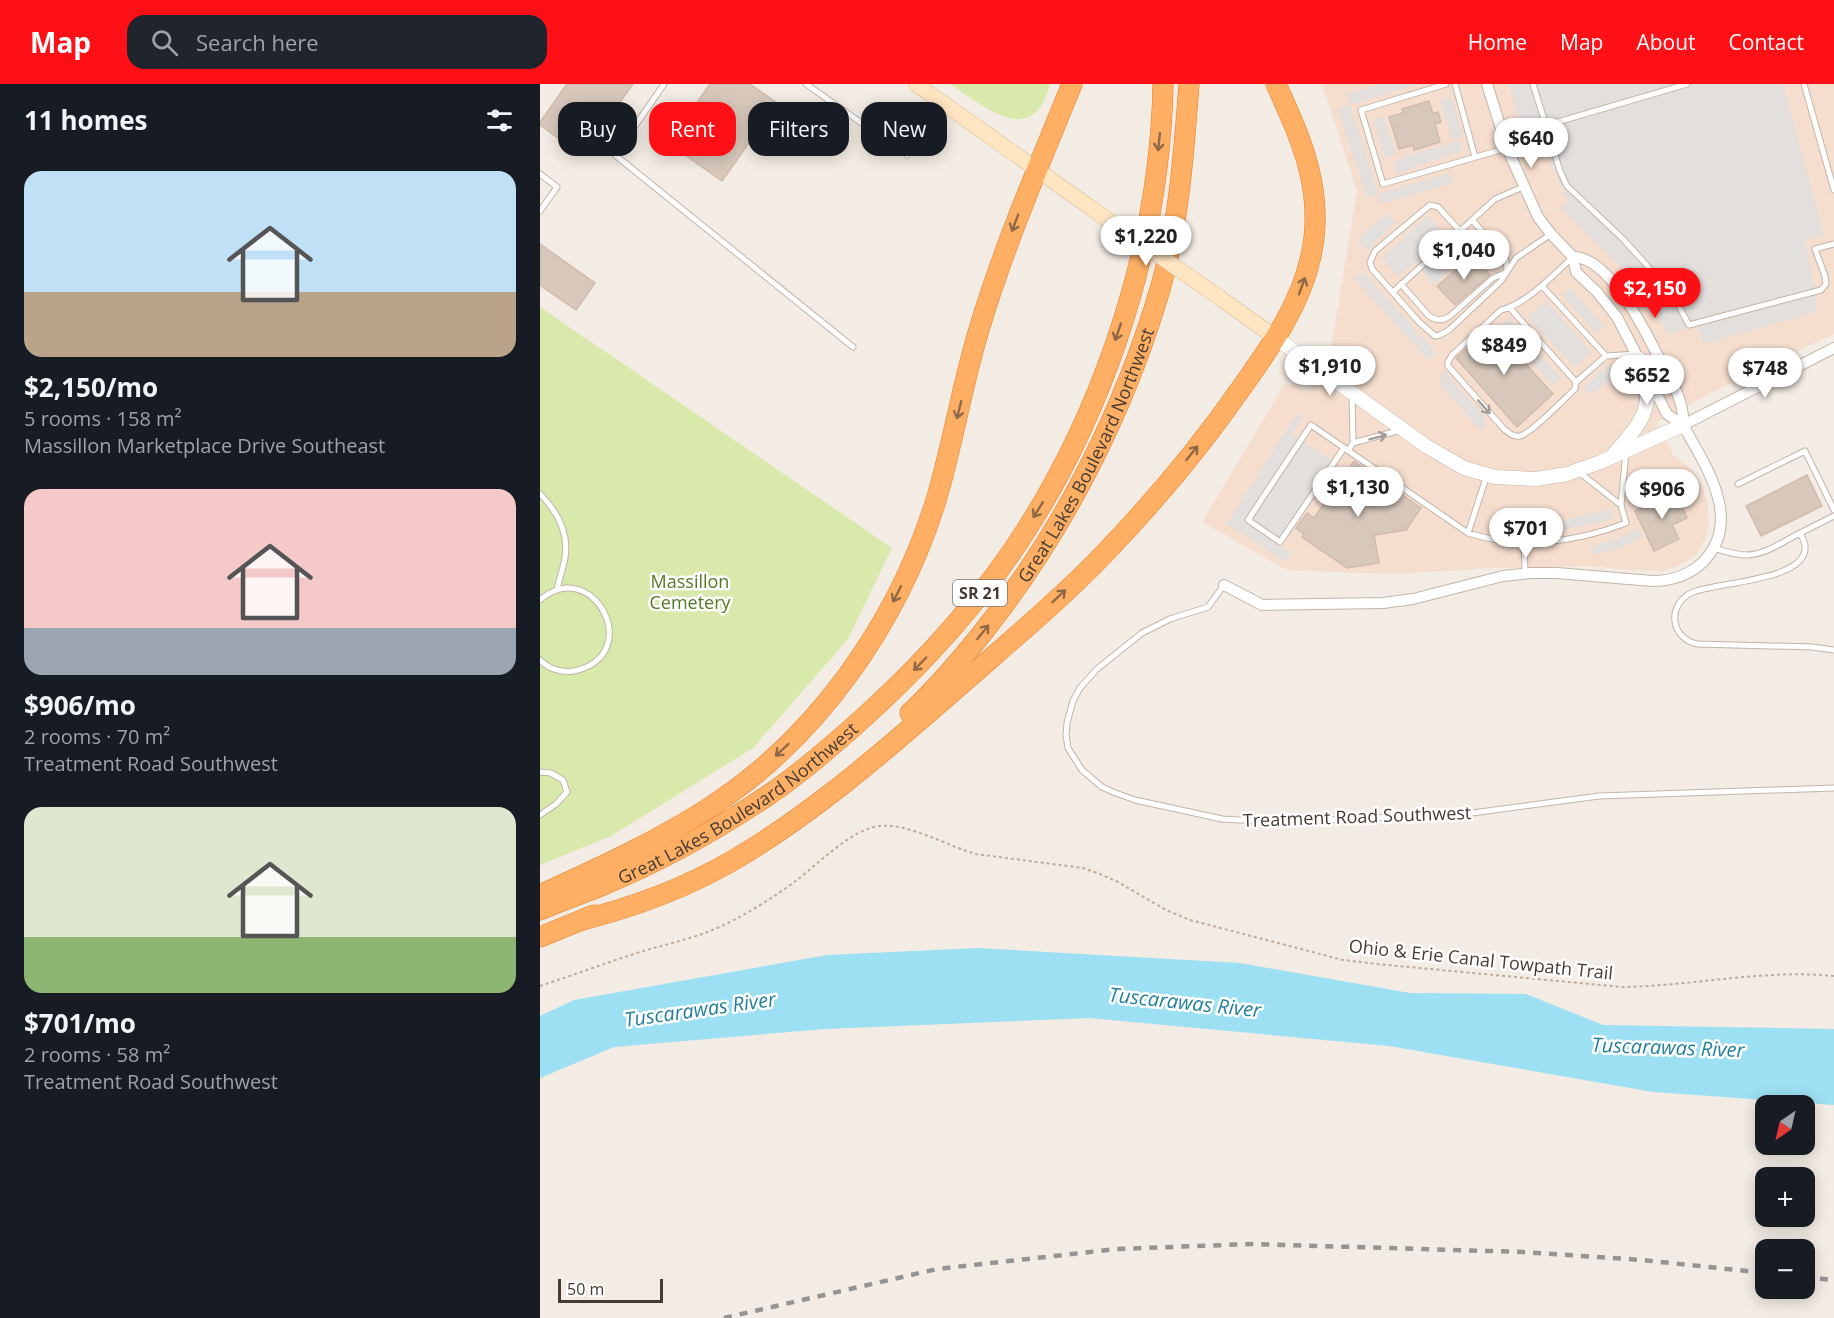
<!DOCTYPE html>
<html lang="en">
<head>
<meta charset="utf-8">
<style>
	body { margin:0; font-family:"Open Sans",sans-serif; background:#20242c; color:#f1f3f6; height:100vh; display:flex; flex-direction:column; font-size:22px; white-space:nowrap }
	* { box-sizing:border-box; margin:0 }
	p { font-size:20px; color:#9ea1a6 }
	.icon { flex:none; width:33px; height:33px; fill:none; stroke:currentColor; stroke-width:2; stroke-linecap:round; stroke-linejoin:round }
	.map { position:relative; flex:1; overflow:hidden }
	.side { display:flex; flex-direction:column; background:#171b24; width:540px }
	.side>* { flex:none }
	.top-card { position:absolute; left:18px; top:18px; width:570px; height:54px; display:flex; gap:12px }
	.needle { width:39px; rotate:214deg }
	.fabs { position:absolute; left:1215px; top:1011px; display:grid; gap:12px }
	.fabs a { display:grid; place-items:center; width:60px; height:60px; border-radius:12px; background:#171b24; box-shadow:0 3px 15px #0003; font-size:30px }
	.scale { position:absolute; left:18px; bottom:15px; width:105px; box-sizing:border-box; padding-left:6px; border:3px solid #453b34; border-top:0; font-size:16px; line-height:21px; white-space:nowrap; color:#453b34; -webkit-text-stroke:4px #fff; paint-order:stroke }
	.price { position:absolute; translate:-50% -51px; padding:0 14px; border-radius:21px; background:#fff; color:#222; font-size:20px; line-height:39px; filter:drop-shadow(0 2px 3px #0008) }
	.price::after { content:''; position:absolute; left:50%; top:36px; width:18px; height:14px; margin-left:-9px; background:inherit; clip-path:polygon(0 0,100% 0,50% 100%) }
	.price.selected { background:#ff0f16; color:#fff }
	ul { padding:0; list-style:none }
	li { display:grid; align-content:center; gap:12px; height:318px; padding:0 24px }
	li span { display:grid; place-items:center; height:186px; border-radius:18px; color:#555 }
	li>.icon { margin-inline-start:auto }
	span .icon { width:108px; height:108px; fill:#fffc; stroke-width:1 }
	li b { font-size:26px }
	h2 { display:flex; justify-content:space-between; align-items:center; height:72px; padding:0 24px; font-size:26px }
	.chip { padding:0 21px; border-radius:18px; background:#171b24; box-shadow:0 3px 15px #0003; font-size:21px; line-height:54px }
	.chip.selected { background:#ff0f16; color:#fff }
	header { display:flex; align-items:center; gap:36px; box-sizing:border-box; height:84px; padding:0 30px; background:#ff0f16; color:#fff }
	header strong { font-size:28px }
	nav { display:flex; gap:33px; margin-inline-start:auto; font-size:21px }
	.search { width:420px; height:54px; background:#20242c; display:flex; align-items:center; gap:15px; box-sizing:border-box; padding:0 21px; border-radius:18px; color:#9ea1a6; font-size:22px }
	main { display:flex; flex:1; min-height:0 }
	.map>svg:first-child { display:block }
	.commercial { fill:#f6dece }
	.green { fill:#d8e9ab }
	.parking { fill:#e3dfdd }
	.water { fill:#9ddff3 }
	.building { fill:#d8c8bc; stroke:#d0bbac; stroke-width:1.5 }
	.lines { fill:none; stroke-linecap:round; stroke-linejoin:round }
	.service-casing { stroke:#c1b5a9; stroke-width:7 }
	.minor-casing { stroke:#c1b5a9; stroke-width:12 }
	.tertiary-casing { stroke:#c1b5a9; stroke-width:15 }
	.secondary-casing { stroke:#d8ba94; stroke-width:16 }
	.motorway-casing { stroke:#e3802e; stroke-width:21 }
	.path { stroke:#c1aa97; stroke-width:2; stroke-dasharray:3 3; stroke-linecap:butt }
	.service { stroke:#fff; stroke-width:5 }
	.minor { stroke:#fff; stroke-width:10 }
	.tertiary { stroke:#fff; stroke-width:14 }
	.secondary { stroke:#ffe5c2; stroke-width:15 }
	.motorway { stroke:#ffaf63; stroke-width:20 }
	.rail { stroke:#949494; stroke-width:4.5; stroke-dasharray:8 8; stroke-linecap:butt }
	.secondary-bridge-casing { stroke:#d8ba94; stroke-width:16; stroke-linecap:butt }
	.secondary-bridge { stroke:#ffe5c2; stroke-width:15 }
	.oneway { stroke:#8f6947 }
	.oneway2 { stroke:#a29d9a }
	.labels { text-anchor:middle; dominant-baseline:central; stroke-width:5; stroke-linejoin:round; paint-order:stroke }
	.shield { fill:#fff; stroke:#7d7671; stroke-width:1.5 }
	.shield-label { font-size:16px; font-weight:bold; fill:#453b34 }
	.street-label { font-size:18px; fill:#453b34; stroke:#fff }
	.park-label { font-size:18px; fill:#547925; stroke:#fff }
	.water-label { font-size:20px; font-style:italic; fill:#25809c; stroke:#fff }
</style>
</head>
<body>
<header>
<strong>Map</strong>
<div class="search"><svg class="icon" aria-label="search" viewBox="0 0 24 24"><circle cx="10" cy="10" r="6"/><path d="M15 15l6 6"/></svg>Search here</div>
<nav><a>Home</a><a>Map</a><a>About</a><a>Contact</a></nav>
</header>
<main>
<section class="side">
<h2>11 homes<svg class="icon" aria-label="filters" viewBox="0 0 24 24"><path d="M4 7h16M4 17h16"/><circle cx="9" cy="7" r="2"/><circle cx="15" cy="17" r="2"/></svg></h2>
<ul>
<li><span style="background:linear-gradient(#bfe0f5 65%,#b9a48a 0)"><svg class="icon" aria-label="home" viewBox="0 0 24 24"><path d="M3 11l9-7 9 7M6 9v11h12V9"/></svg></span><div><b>$2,150/mo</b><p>5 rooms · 158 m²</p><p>Massillon Marketplace Drive Southeast</p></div></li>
<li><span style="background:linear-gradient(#f6c9c9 75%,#9aa5b1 0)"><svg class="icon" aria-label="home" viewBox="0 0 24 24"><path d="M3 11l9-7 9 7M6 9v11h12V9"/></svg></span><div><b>$906/mo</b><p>2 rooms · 70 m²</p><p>Treatment Road Southwest</p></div></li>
<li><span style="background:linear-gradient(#dfe7d0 70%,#8fb573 0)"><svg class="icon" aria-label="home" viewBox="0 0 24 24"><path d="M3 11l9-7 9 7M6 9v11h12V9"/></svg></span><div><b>$701/mo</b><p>2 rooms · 58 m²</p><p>Treatment Road Southwest</p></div></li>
</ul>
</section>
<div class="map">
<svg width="1294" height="1234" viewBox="0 0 1294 1234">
	<rect width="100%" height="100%" fill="#f3ece4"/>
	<!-- commercial -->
	<path class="commercial" d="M782,0H1294V250L1179,305L1117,338L1134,372L1150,384L1162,402L1168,420L1169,440L1165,456L1156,471L1140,481L1124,487L1089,486L1052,482L956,484L854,490L747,486L662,438L745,299L769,306L790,271L817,107Z"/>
	<!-- green -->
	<path class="green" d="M410,0H510C493,66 445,23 410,0Z
		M0,223L352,464L308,555L213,664L71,752L0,781Z"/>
	<!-- parking -->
	<path class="parking" d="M841,0H879L810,21L838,110L910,89L913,99L841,120L838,110L827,113L798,24L810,21L807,10Z
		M969,0H1243L1284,152L1265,155L1277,219L1275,228L1164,260L1156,240L1129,251L1104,209L1070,172L1021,124L1028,117L999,53L978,32Z
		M912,13L923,52L912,55L900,16Z
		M844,32L856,70L845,74L833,35Z
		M919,56L922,67L857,89L853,77Z
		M847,129L856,138L826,166L817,156Z
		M888,132L917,163L930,152L938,161L894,201L874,179L858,192L842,174Z
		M823,188L896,268L888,276L815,195Z
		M1030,204L1064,242L1056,249L1022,211Z
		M1006,217L1051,267L1034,283L988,233Z
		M969,234L1021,294L1013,302L960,241Z
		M1067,282L1080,286L1054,310L1042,305Z
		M903,286L947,335L942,348L900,301Z
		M757,329L763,333L752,351L792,376L739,461L751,469L745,477L687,440Z
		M1070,425L1073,435L1047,441L1017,447L983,451H958L959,442L987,441L1017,438Z
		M1098,445L1103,453L1084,462L1053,471L1051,463L1081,453Z"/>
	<!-- water -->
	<path class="water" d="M438,864L700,879L870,909L986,910L1063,941L1294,945V1021L1113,1008L849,962L549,934L285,945L74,963L0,994V932L34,916L287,871Z"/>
	<!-- building -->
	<path class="building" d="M27,0H93L42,71L0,41V38Z
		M170,0H210L237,19L182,97L128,59Z
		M889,17L893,30L898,28L901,38L895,40L900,58L874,66L873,61L859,65L849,33L863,29L862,25Z
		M0,160L55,199L36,226L0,201Z
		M933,172L950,191L915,221L897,202Z
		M951,242L1013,310L977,343L916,274Z
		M814,377L881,424L866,446L834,451L839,479L807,484L762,453L764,450L756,444L767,429L774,434Z
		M1267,391L1282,422L1221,452L1206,422Z
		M1135,408L1147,434L1132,441L1139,455L1114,467L1095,427Z"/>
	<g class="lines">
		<defs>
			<path id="service" d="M124,0L75,71L313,263
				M266,0L367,71
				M906,0L821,26L843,100L967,64
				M915,0L935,73
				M993,0L1020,87L1027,102L1083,155L1103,177L1135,215L1149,241L1281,206L1286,200L1285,192L1275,165L1294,160
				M1264,0L1294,106
				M963,54L1147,0
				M0,90L17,103L0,127
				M932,136L963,170L966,176L967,186
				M920,147L955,115L983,103
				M1033,173C1013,191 987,220 961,226L912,271L908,278V282L964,345C969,349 973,353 980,352C992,349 1025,314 1035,305L1036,298L1066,272L1096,270
				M861,200L889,232C896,237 903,237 910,232L953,194L967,188
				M1002,202L1066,272
				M853,208L920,147L898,123L890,121L835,167L830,178L832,185L879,238L895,252L900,251L909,246L961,197L976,174L1011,150
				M970,224L1036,298
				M813,359L861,346
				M804,364L740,458L708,436L771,341L928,449C980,466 1037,458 1086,439L1081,421L1086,368
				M808,367L813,359L812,310
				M1040,389L1081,421
				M1198,400L1265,367L1294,426
				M0,410C17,427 29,449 25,474C23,485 19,495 17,506
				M928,449L947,391
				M1260,449L1294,432
				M984,458L985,489
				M1173,464C1184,467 1195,471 1207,471C1225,471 1244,457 1260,449C1262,453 1265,458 1265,462C1268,498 1172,498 1151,509C1127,521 1130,554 1157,560L1272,563L1294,566
				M684,501L668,523L630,535L602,549L557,585L540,604L533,617L527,639L526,651L528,664L542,686L562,703L573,708L595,716L682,735L735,738L925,730L1059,712L1294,704
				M0,516C52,470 107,571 34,587C22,589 9,585 0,576
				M0,688L11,689L23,696L27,708L16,720L0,731"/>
			<path id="minor" d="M947,0L967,64L998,133L1011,150L1033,173L1036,188L1057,208L1077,233L1127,330L1143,341
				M1033,173C1069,173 1103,243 1118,272C1129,293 1145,316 1143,341
				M1143,341L1294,264
				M684,501L722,521L843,519L873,515L963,492L990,489H1017L1112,497C1132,497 1148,492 1163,478C1204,436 1165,381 1143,341"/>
			<path id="tertiary" d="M736,254L886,362L924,384L955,393L996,395L1027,390L1058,379L1143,341
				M1074,370C1089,352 1109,334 1107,308C1106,297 1102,286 1100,275"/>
			<path id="secondary" d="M376,0L551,124
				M680,214L736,254"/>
			<g id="motorway">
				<path id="s1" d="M370,629C395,606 418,579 440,552C522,450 584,329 621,202C639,137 644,68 649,0"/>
				<path d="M0,811C56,785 112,760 164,727C276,657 359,538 397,413C414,355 423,296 441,239C466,157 500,79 532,0"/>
				<path id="s2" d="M0,826C20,817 41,810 61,802C119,778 175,747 227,712C260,690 291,663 321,636C371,591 416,543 456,490C557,353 620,171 623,0"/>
				<path d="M42,836C94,823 145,804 192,777C271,731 341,670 410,610C462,564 517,519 565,469C615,417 661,362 702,303C731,262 760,222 771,172C785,108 762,57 736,0"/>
				<path d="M0,853L54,831"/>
			</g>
		</defs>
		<!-- service casing -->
		<use href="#service" class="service-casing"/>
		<!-- minor casing -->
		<use href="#minor" class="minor-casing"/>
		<!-- tertiary casing -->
		<use href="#tertiary" class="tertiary-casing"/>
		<!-- secondary casing -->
		<use href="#secondary" class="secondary-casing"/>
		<!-- motorway casing -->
		<use href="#motorway" class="motorway-casing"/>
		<!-- path -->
		<path class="path" d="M0,902C33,891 66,879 100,868C123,861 147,856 170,847C198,836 233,814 257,796C279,779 313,744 340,742C369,739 407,762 436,770L543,784L560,790L578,798L626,826L650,836L803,876L837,880L1082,903C1153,902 1223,885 1294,892"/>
		<!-- service -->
		<use href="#service" class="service"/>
		<!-- minor -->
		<use href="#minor" class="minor"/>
		<!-- tertiary -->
		<use href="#tertiary" class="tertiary"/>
		<!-- secondary -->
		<use href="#secondary" class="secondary"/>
		<!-- motorway -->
		<use href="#motorway" class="motorway"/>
		<!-- rail -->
		<path class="rail" d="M1264,1193L1294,1196
			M184,1234L397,1185L577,1165L712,1160L983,1168L1102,1176L1226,1189"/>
		<defs>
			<path id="secondary-bridge" d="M551,124L680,214"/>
		</defs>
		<!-- secondary-bridge casing -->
		<use href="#secondary-bridge" class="secondary-bridge-casing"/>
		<!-- secondary-bridge -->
		<use href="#secondary-bridge" class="secondary-bridge"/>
	</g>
	<!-- one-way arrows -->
	<defs><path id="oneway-shaft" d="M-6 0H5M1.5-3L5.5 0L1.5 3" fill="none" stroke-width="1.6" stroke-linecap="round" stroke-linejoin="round" transform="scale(1.5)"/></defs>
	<g class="oneway">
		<use href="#oneway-shaft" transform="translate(619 58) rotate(96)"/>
		<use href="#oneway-shaft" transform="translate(475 139) rotate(111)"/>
		<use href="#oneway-shaft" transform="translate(762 202) rotate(-70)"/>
		<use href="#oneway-shaft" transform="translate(578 248) rotate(109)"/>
		<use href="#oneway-shaft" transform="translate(419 326) rotate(104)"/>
		<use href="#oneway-shaft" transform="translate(652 369) rotate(-51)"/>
		<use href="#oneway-shaft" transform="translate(498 426) rotate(122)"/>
		<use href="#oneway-shaft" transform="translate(357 510) rotate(117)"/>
		<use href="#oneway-shaft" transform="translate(519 512) rotate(-43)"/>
		<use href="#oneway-shaft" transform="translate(443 548) rotate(-51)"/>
		<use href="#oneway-shaft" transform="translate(380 580) rotate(134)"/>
		<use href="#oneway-shaft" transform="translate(242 666) rotate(137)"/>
	</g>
	<g class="oneway2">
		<use href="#oneway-shaft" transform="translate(944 323) rotate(48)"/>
		<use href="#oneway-shaft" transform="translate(838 353) rotate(-15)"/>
	</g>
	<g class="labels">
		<!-- shield labels -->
		<rect class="shield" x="413" y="496" width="54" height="26" rx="4.5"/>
		<g class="shield-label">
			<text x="440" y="509">SR 21</text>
		</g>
		<!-- street labels -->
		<g class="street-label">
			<text stroke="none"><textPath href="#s1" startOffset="315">Great Lakes Boulevard Northwest</textPath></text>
			<text stroke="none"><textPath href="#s2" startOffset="226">Great Lakes Boulevard Northwest</textPath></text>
			<text transform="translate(817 732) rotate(-2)">Treatment Road Southwest</text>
			<text transform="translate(941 875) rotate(6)">Ohio &amp; Erie Canal Towpath Trail</text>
		</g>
		<!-- park labels -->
		<g class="park-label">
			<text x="150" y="497">Massillon<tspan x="150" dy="21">Cemetery</tspan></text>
		</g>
		<!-- water labels -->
		<g class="water-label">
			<text transform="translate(645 918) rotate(6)">Tuscarawas River</text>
			<text transform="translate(160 925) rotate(-8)">Tuscarawas River</text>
			<text transform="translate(1128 963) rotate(2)">Tuscarawas River</text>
		</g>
	</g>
</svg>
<div class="fabs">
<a><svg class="needle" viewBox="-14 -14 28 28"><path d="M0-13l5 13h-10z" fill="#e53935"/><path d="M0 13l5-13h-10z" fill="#9ea1a6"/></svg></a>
<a>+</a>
<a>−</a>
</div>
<div class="scale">50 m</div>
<b class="price" style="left:991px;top:85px">$640</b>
<b class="price" style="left:606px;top:183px">$1,220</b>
<b class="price" style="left:924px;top:197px">$1,040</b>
<b class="price selected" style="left:1115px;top:235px">$2,150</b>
<b class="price" style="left:964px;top:292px">$849</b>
<b class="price" style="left:790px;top:313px">$1,910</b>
<b class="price" style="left:1225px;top:315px">$748</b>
<b class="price" style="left:1107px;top:322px">$652</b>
<b class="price" style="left:818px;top:434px">$1,130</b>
<b class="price" style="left:1122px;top:436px">$906</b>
<b class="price" style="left:986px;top:475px">$701</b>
<div class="top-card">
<a class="chip">Buy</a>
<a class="chip selected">Rent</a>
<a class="chip">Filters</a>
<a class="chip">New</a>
</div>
</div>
</main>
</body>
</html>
